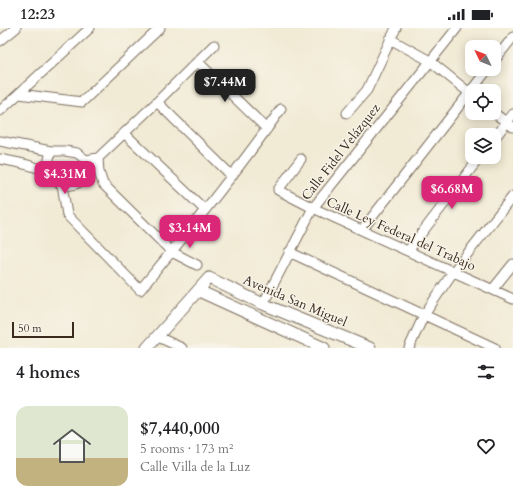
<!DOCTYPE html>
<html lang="en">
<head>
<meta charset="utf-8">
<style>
	body { margin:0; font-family:Cardo,serif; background:#f2f2f2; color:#202124; height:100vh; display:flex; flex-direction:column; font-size:15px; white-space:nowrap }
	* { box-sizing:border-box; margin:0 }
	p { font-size:13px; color:#757577 }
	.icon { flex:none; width:22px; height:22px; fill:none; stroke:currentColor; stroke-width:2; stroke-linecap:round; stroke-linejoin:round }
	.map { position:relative; height:320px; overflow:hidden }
	.sheet { display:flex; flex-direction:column; background:#fff; flex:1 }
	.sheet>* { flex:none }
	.needle { width:26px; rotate:313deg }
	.fabs { position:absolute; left:465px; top:12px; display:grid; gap:8px }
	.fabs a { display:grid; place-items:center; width:36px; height:36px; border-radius:8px; background:#fff; box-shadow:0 2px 10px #0003; font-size:20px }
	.scale { position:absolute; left:12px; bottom:10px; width:62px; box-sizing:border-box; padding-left:4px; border:2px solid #3b2a1e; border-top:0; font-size:11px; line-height:14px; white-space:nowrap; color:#3b2a1e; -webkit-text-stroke:3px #f7f3e8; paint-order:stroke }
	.price { position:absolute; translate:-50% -34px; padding:0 9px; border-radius:8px; background:#db2777; color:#fff; font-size:13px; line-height:26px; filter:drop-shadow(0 1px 2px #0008) }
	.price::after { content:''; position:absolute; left:50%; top:24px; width:12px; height:9px; margin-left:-6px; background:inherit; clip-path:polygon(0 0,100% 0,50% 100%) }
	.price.active { background:#222; color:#fff }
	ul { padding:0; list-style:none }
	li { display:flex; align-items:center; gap:12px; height:100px; padding:0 16px }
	li span { display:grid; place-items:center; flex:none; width:112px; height:80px; border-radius:12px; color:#555 }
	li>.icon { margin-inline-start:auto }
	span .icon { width:48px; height:48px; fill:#fffc; stroke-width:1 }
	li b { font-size:17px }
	h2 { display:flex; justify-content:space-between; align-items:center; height:48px; padding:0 16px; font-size:17px }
	.status { display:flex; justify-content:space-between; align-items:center; height:28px; padding:0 20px; background:#fff; direction:ltr }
	.status svg { height:11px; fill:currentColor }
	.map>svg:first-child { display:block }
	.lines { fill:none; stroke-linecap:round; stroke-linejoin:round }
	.minor-casing { stroke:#7b6d5e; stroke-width:11 }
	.tertiary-casing { stroke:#7b6d5e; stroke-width:13 }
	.minor { stroke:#fff; stroke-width:9 }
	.tertiary { stroke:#fff; stroke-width:11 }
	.labels { text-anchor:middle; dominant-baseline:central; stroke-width:3; stroke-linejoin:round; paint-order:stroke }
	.street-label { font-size:13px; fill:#3b2a1e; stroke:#f7f3e8 }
</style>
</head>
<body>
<div class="status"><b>12:23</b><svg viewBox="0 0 49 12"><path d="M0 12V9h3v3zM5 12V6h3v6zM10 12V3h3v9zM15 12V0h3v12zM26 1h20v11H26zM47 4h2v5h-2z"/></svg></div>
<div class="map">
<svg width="513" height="320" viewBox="0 0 513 320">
	<rect width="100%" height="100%" fill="#f7f3e8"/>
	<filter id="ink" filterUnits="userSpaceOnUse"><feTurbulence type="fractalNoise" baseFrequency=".025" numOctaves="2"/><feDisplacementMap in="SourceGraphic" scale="8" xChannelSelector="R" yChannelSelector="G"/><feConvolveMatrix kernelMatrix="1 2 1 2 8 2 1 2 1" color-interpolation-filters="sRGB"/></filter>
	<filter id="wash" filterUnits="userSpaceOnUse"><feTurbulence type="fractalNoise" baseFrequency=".012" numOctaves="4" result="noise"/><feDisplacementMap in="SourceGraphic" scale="16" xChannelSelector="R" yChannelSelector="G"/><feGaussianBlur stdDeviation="0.9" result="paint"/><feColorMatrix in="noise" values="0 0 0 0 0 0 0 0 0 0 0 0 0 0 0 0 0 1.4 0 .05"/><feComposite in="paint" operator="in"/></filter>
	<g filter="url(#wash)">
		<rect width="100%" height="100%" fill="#f1ead4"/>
	</g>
	<g filter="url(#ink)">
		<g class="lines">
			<defs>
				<path id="minor" d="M390,11L430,33L472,67
					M0,13L16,0
					M494,33L513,9
					M198,34L267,101
					M19,66L82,74L160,0
					M157,74L232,148
					M0,83L90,0
					M347,85L367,62L396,0
					M494,85L513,99
					M124,105L205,182
					M494,111L513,86
					M0,113L51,123H65L77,125L86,132L88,139L87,148C77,158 66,161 54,152C51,149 48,145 45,143C31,136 15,134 0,131
					M98,130L99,144L103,156L172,224L197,237
					M301,131L278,162L313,180L513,271
					M86,132L98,130L157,74L214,17
					M46,144L51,123
					M62,156L67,187L140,262C189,203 237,144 281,81
					M362,202L488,41
					M408,223L480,129
					M289,224L495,320
					M493,261L513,236
					M263,276L313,180L457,0
					M158,309L182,320
					M409,320L424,287L453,244L513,168"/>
				<path id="tertiary" d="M199,263L324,320
					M147,320L209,250L263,276L370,320"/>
			</defs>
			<!-- minor casing -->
			<use href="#minor" class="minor-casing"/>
			<!-- tertiary casing -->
			<use href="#tertiary" class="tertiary-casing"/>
			<!-- minor -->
			<use href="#minor" class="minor"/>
			<!-- tertiary -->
			<use href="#tertiary" class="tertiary"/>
		</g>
	</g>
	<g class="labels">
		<!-- street labels -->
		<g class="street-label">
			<text transform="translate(341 124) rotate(-52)">Calle Fidel Velázquez</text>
			<text transform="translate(401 206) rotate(24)">Calle Ley Federal del Trabajo</text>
			<text transform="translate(295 273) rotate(23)">Avenida San Miguel</text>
		</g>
	</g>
</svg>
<div class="fabs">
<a><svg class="needle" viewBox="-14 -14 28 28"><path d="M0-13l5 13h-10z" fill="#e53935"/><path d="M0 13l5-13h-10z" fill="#757577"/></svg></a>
<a><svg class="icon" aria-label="locate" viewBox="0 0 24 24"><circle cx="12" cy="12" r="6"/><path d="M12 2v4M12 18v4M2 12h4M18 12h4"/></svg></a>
<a><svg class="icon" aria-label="layers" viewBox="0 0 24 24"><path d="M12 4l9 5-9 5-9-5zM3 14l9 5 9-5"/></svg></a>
</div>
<div class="scale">50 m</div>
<b class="price active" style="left:225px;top:75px">$7.44M</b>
<b class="price" style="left:65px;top:167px">$4.31M</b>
<b class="price" style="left:452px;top:182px">$6.68M</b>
<b class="price" style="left:190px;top:221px">$3.14M</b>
</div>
<section class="sheet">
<h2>4 homes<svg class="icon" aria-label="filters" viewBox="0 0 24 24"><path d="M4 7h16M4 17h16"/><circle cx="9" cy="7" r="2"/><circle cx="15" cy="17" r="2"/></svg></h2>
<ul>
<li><span style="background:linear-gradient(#dfe7d0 65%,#c2b280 0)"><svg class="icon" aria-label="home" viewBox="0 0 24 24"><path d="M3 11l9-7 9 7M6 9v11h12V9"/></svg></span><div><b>$7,440,000</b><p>5 rooms · 173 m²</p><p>Calle Villa de la Luz</p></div><svg class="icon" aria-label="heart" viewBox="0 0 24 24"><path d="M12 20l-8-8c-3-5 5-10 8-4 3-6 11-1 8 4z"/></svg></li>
</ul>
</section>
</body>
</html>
